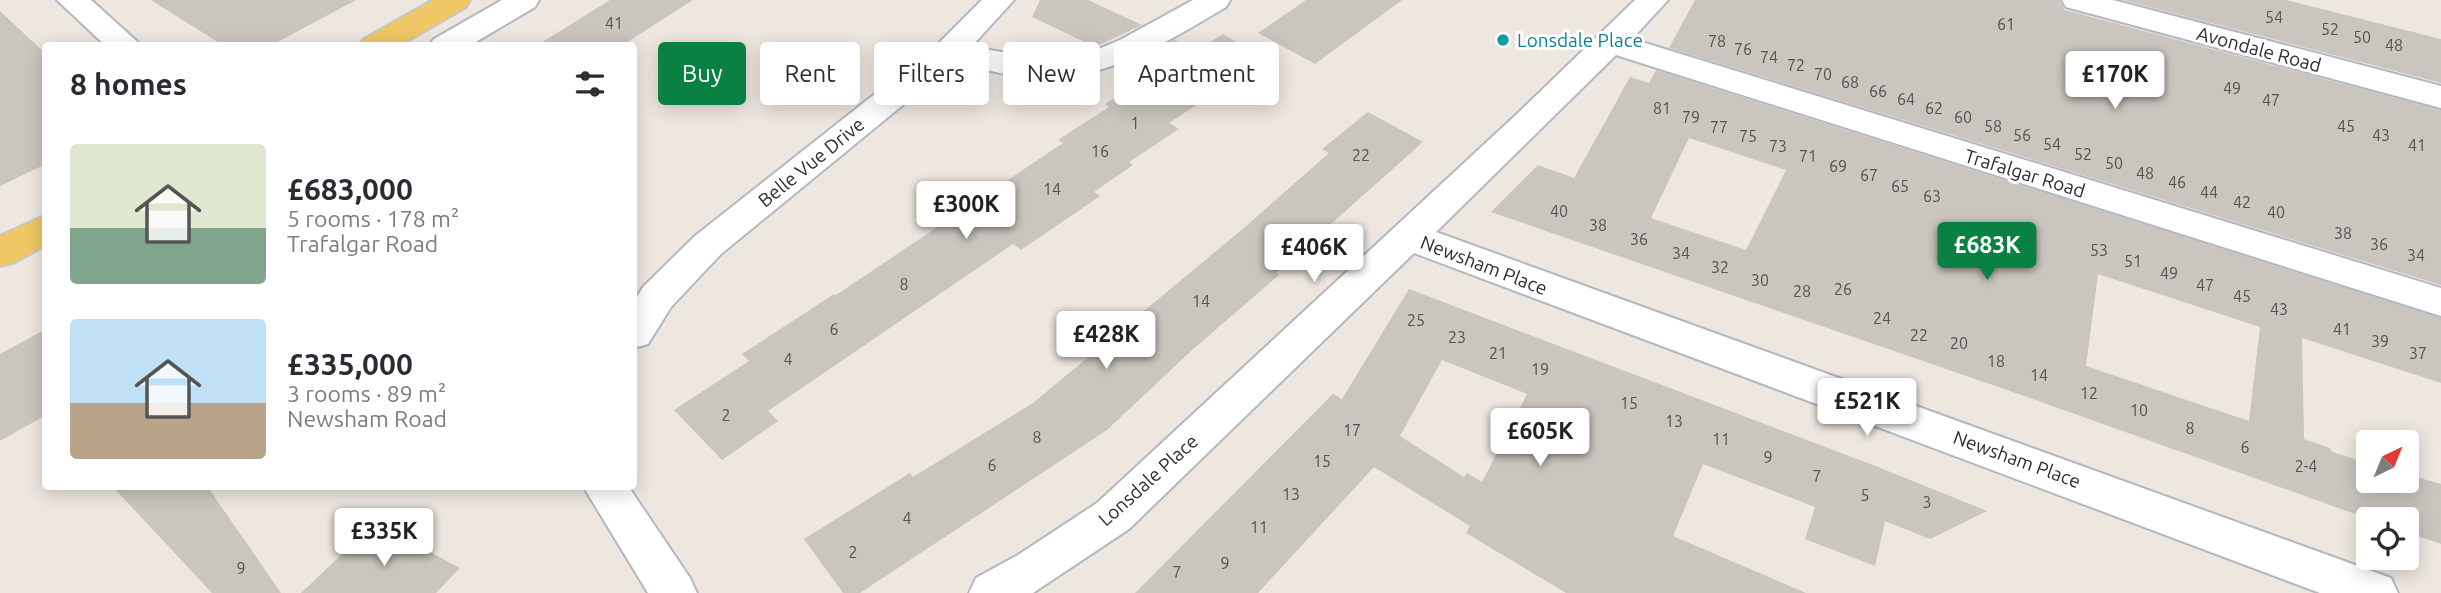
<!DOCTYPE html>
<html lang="en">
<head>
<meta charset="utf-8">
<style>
	body { margin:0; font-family:Ubuntu,sans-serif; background:#f2f2f3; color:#2b2b33; height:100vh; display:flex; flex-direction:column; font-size:26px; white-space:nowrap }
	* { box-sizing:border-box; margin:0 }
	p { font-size:23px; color:#7c7c81 }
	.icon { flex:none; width:38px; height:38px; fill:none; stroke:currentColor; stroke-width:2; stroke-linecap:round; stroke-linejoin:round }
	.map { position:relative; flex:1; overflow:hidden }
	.details { position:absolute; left:42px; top:42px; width:595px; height:448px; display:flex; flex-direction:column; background:#fff; border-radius:7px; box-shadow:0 4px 18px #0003 }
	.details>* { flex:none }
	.top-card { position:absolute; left:658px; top:42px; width:665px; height:63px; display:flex; gap:14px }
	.needle { width:46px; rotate:43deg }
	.tools { position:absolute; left:2356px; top:430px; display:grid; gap:14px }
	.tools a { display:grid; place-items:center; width:63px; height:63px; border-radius:7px; background:#fff; box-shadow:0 4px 18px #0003; font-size:35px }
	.price { position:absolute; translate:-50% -60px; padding:0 16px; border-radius:7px; background:#fff; color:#222; font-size:23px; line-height:46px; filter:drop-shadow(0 2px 4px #0008) }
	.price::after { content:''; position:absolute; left:50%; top:42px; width:21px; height:16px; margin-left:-10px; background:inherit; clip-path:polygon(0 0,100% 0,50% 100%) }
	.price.current { background:#0b8043; color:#fff }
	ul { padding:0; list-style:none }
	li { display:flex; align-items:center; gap:21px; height:175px; padding:0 28px }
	li span { display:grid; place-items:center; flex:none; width:196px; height:140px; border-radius:7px; color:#555 }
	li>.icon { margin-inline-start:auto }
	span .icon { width:84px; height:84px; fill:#fffc; stroke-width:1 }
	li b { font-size:30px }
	h2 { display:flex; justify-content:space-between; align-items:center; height:84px; padding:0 28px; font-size:30px }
	.chip { padding:0 24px; border-radius:7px; background:#fff; box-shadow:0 4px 18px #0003; font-size:24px; line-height:63px }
	.chip.current { background:#0b8043; color:#fff }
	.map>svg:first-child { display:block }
	.building { fill:#cac5be; fill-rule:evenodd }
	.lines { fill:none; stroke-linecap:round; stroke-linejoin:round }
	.minor-casing { stroke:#b3b7c0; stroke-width:4 }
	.major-casing { stroke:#c8c8c8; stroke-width:4 }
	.minor { fill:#fff; fill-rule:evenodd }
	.major { fill:#efc764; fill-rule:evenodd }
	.culture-dot { fill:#0f9aa8; stroke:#fff; stroke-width:2.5 }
	.labels { text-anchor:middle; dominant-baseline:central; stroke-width:6; stroke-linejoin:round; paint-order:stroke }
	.number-label { font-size:16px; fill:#545351 }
	.culture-label { font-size:19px; fill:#0d838f; stroke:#fff; text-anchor:start }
	.street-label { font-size:19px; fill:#2d2d2d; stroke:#fff }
</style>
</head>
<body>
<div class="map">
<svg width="2441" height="593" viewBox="0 0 2441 593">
	<rect width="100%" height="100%" fill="#eee7e0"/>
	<!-- building -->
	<path class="building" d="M151,0H356L270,46H224Z
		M610,0H693L621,46H536Z
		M1040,0H1088L1142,25L1095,47L1032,17Z
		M1306,0H1402L1315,64L1258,33Z
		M1695,0H2059L2065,10L2441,110V285L1669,48Z
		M2123,0H2286L2441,39V83Z
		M0,11L46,54V164L0,186Z
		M1223,34L1266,59L1169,123L1179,129L1129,162L1133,165L1094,192L1100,196L1021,250L1013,244L768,411L778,421L722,460L674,410L749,361L742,354L834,294L836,295L1063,143L1058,140L1109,107L1105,104L1153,74L1129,62L1175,40L1197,50Z
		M1656,70L2441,318V383L2302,338L2304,439L2330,448L2332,452L2368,463V481H2406V474L2441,484V544L2406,532V520H2372L2010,391L1491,212L1538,165L1574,178L1630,77L1649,83ZM1689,138L1786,170L1746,250L1651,218ZM2098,274L2260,327L2249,421L2086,366Z
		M1368,112L1423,142L1276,273L1279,275L1191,351L1107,430L860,593H843L804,539L910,473L913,477L1033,403L1245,227L1329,153L1322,149Z
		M1409,289L1878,467L1987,511L1930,539L1885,521L1875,566L1805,539L1815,507L1703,464L1673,536L1806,593H1566L1466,533L1470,526L1374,467L1258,593H1135L1333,394L1342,399ZM1442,360L1527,394L1482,482L1467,473L1464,477L1400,436Z
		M46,329V415L0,441V354Z
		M112,486H207L281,593H212Z
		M375,523L460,568L436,593H301Z"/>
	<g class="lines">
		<defs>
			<path id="minor" d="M57,0H91L142,46H106Z
				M502,0H539L535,7L469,46H429L434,39Z
				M982,0H1014L971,47L1031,57L1068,56L1101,48L1122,39L1193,0H1230L1226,7C1167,42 1105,82 1033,78C1007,76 981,68 954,63L721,254L671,307L648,344L634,348V302L643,287L695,236L937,45Z
				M1635,0H1668L1632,39L2441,288V316L1616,55L1436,232L2391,578L2398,593H2320L1414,253L1129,529L1033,593H969L976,578L1018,555L1097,503L1517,114Z
				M2062,0H2113L2441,86V108L2066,7Z
				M583,486H628L690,578L697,593H648Z"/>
			<path id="major" d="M433,0H470L466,7L399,46H359L364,39Z
				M46,215V245L13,263L0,266V236Z"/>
		</defs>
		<!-- minor casing -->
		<use href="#minor" class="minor-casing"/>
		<!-- major casing -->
		<use href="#major" class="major-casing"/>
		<!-- minor -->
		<use href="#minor" class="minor"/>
		<!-- major -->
		<use href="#major" class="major"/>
	</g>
	<!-- markers -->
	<circle class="culture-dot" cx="1503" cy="40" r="7"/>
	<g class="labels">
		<!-- number labels -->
		<g class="number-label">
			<text x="2274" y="17">54</text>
			<text x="614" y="23">41</text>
			<text x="2006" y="24">61</text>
			<text x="2330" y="29">52</text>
			<text x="2362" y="37">50</text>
			<text x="1717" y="41">78</text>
			<text x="2394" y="45">48</text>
			<text x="1743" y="49">76</text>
			<text x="1769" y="57">74</text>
			<text x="1796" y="65">72</text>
			<text x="1823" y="74">70</text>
			<text x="1850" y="82">68</text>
			<text x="2232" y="88">49</text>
			<text x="1878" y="91">66</text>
			<text x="1906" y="99">64</text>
			<text x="2271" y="100">47</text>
			<text x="1662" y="108">81</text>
			<text x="1934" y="108">62</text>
			<text x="1691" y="117">79</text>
			<text x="1963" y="117">60</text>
			<text x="1135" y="123">1</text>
			<text x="1993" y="126">58</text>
			<text x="2346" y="126">45</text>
			<text x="1719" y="127">77</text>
			<text x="2022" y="135">56</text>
			<text x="2381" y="135">43</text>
			<text x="1748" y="136">75</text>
			<text x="2052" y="144">54</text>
			<text x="2417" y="145">41</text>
			<text x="1778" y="146">73</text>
			<text x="1100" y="151">16</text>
			<text x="2083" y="154">52</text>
			<text x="1361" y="155">22</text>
			<text x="1808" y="156">71</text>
			<text x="2114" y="163">50</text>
			<text x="1838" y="166">69</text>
			<text x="2145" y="173">48</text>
			<text x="1869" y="175">67</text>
			<text x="2177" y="182">46</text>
			<text x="1900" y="186">65</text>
			<text x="1052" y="189">14</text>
			<text x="2209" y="192">44</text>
			<text x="1932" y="196">63</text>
			<text x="2242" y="202">42</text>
			<text x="1559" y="211">40</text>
			<text x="2276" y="212">40</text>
			<text x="1598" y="225">38</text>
			<text x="2343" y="233">38</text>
			<text x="1639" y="239">36</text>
			<text x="2379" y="244">36</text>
			<text x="2099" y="250">53</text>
			<text x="1681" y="253">34</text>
			<text x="2416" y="255">34</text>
			<text x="2133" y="261">51</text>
			<text x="1720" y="267">32</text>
			<text x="2169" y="273">49</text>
			<text x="1760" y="280">30</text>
			<text x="904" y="284">8</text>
			<text x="2205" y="285">47</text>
			<text x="1843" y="289">26</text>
			<text x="1802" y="291">28</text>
			<text x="2242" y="296">45</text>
			<text x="1201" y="301">14</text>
			<text x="2279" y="309">43</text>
			<text x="1882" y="318">24</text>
			<text x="1416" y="320">25</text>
			<text x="834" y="329">6</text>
			<text x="2342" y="329">41</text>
			<text x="1919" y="335">22</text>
			<text x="1457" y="337">23</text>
			<text x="2380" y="341">39</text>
			<text x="1959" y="343">20</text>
			<text x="1498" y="353">21</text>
			<text x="2418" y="353">37</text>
			<text x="788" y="359">4</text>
			<text x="1996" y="361">18</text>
			<text x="1540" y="369">19</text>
			<text x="2039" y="375">14</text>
			<text x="2089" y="393">12</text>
			<text x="1629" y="403">15</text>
			<text x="2139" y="410">10</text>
			<text x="726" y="415">2</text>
			<text x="1674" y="421">13</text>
			<text x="2190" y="428">8</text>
			<text x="1352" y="430">17</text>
			<text x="1037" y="437">8</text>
			<text x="1721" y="439">11</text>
			<text x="2245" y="447">6</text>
			<text x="1768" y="457">9</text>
			<text x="1322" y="461">15</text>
			<text x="992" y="465">6</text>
			<text x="2306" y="466">2-4</text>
			<text x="1817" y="476">7</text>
			<text x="1291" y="494">13</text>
			<text x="1865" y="495">5</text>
			<text x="1927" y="502">3</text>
			<text x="907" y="518">4</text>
			<text x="1259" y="527">11</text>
			<text x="853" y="552">2</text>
			<text x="1225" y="563">9</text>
			<text x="241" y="568">9</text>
			<text x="1177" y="572">7</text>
		</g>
		<!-- culture labels -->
		<g class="culture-label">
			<text x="1517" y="40">Lonsdale Place</text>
		</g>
		<!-- street labels -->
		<g class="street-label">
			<text transform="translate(2259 49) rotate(15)">Avondale Road</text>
			<text transform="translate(811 162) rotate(-39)">Belle Vue Drive</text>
			<text transform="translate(2025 173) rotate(17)">Trafalgar Road</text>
			<text transform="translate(1484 265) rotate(21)">Newsham Place</text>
			<text transform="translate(2017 459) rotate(20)">Newsham Place</text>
			<text transform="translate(1148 480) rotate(-42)">Lonsdale Place</text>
		</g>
	</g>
</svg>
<div class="tools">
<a><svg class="needle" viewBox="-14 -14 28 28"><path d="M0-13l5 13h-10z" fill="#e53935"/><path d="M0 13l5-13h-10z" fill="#7c7c81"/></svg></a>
<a><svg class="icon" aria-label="locate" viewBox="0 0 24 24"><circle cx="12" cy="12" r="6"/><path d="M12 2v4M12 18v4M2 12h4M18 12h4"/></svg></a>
</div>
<b class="price" style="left:2115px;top:111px">£170K</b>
<b class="price" style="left:966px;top:241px">£300K</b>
<b class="price current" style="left:1987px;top:282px">£683K</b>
<b class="price" style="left:1314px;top:284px">£406K</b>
<b class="price" style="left:1106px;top:371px">£428K</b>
<b class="price" style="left:1867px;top:438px">£521K</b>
<b class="price" style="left:1540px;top:468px">£605K</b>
<b class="price" style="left:384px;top:568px">£335K</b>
<div class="top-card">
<a class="chip current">Buy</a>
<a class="chip">Rent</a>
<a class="chip">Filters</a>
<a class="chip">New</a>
<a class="chip">Apartment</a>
</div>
<section class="details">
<h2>8 homes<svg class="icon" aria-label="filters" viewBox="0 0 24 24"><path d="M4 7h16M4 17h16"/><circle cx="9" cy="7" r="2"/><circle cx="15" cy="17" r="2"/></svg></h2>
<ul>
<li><span style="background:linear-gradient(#dfe7d0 60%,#7fa58c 0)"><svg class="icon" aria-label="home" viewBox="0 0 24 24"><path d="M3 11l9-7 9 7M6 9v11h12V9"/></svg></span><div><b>£683,000</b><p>5 rooms · 178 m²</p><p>Trafalgar Road</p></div></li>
<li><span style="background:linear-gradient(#bfe0f5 60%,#b9a48a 0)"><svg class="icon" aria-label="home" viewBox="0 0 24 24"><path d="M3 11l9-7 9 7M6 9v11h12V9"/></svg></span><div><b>£335,000</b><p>3 rooms · 89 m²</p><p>Newsham Road</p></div></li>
</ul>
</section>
</div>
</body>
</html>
